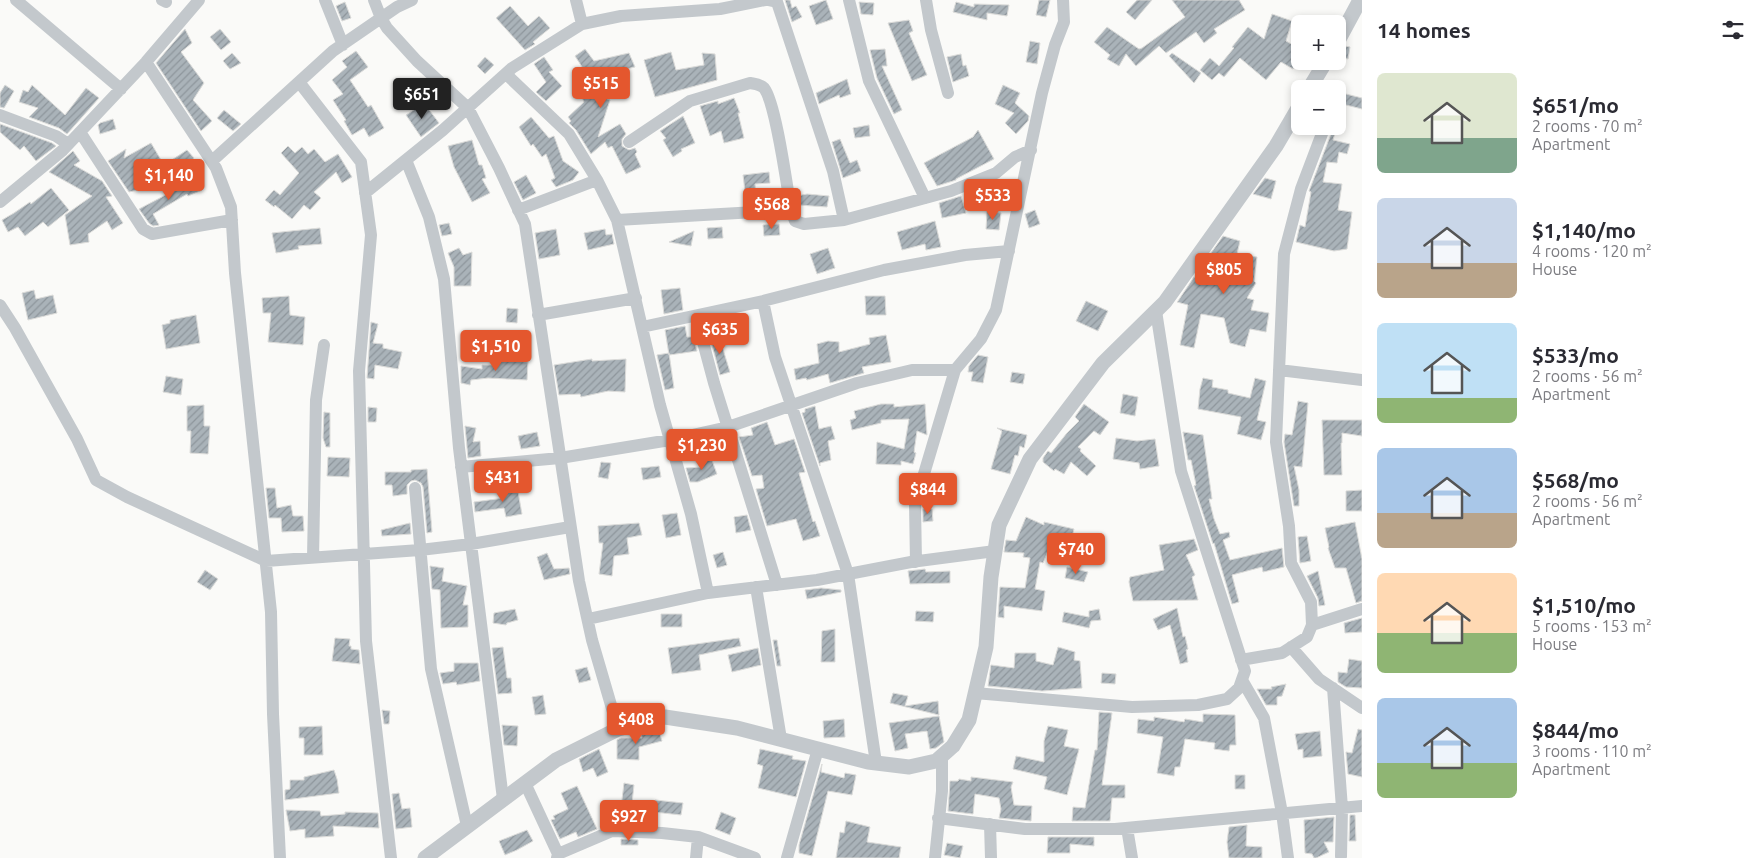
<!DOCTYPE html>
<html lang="en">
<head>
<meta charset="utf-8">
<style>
	body { margin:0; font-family:Ubuntu,sans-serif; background:#f2f2f3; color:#2b2b33; height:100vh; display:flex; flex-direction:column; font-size:19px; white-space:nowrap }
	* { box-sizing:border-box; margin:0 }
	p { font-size:16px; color:#7c7c81 }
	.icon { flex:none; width:28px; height:28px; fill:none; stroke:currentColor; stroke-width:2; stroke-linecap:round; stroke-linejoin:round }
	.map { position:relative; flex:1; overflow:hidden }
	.drawer { display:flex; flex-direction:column; background:#fff; width:400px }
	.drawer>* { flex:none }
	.fabs { position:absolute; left:1291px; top:15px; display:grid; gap:10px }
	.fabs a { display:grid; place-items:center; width:55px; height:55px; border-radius:8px; background:#fff; box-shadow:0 2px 8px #0003; font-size:25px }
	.price { position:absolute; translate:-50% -42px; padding:0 11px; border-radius:5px; background:#e4572e; color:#fff; font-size:16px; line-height:32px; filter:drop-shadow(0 1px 2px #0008) }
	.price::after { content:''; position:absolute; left:50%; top:30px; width:15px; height:11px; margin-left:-8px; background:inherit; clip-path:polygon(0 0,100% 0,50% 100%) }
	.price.on { background:#222; color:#fff }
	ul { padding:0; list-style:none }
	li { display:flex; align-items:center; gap:15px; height:125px; padding:0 15px }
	li span { display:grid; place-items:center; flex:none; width:140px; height:100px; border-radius:8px; color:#555 }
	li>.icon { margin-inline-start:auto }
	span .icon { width:60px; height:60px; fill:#fffc; stroke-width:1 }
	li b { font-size:21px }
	h2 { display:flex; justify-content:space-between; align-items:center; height:60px; padding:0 15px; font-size:21px }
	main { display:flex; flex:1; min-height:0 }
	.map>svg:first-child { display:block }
	.building { fill:url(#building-hatch); stroke:#dcdcda }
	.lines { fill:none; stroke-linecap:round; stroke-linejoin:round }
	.minor { stroke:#c3c8cc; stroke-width:12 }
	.tertiary { stroke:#c3c8cc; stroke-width:15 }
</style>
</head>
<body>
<main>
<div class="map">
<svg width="1362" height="858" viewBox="0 0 1362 858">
	<defs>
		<pattern id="building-hatch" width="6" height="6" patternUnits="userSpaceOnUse" patternTransform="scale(1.25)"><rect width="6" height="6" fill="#aab3b9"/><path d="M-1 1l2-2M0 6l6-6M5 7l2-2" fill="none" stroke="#8e969c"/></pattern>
	</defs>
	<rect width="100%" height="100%" fill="#fafaf8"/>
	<!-- building -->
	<path class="building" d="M785,0H790L792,8L796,6L802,17L792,22Z
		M826,0L833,19L816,25L809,6Z
		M1039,0H1050L1046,17L1036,15Z
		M1137,0H1152L1135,20L1126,12Z
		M1172,0H1239L1245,10L1214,29L1217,33L1204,43L1196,32L1166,53L1159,46L1136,66L1126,54L1119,66L1107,59L1110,55L1094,42L1107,27L1139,49L1142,48L1185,17Z
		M345,2L351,18L342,21L336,6Z
		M859,2L874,3L873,15L861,14Z
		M956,2L974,7V4L1009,5L1007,16L987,13V20L953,12Z
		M510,6L528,26L539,16L550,28L533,42L535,44L525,50L496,18Z
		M1272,14L1292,21L1286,41L1300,49V57L1293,69L1281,62L1266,80L1240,58L1224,77L1219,73L1212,80L1200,70L1210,58L1219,66L1234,48L1232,47L1248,27L1264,39Z
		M909,20L913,31L909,33L927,75L912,81L888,23Z
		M185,29L192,43L181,52L204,83L193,100L212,121L201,131L156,63Z
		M220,29L231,42L221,50L210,37Z
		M1030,41L1040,43L1037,64L1026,62Z
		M1345,46L1350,47L1348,59L1338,57V50Z
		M585,49L594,61L629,53L635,67L599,75L607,95L603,97L595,85L581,91L610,100L598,137L620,124L626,134L622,139V146L629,150L635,148L637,152L635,154L641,167L626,174L612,146L608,148L605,142L591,154L576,130L569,123L571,121L568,117L584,102L574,78L586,73L575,56Z
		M885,49L887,66H882L902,110L894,114L877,78L870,50Z
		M356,51L368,67L350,80L368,107L371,105L384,128L369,137L364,128L352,135L344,121L346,120L333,100L343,94L332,80L347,67L342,61Z
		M671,52L676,70L704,65L702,53L715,54L717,80L655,97L644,60Z
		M232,53L241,63L230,69L223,61Z
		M1172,53L1201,73L1194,83L1169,56Z
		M961,54L963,66L966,65L969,76L953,82L947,57Z
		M485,57L494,65L485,74L477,66Z
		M544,57L553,70L549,72L562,86L546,101L536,92L546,82L534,64Z
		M847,79L851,94L840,98L839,95L819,104L816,93Z
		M5,85L14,91L4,108L0,107V93Z
		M32,85L65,115L86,88L99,98L67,134L59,128L29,117L38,108L19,102L23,90L28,92Z
		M1003,85L1020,93L1015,103L1029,116L1028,121L1016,134L1005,123L1014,113L995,104Z
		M1338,92L1362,98V109L1338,103Z
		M734,98L740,113H738L744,138L724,143L721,131L710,136L700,106L718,101V104Z
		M424,103L439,123L421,137L406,115Z
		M224,110L241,124L233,131L217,118Z
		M683,116L695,143L681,149L682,151L673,157L663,140L666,138L660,131Z
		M531,117L549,138L554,136L563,161L579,172L573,180L556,187L551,180L555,178L546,154L542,157L533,144L531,146L519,127Z
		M113,119L116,129L100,134L98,125L100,123Z
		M0,124L52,143L56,146L36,161L24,146L20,150L0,132Z
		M869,125L870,136L855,138L853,128Z
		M1330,126H1337L1333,140L1350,144L1347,154L1339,152L1337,163L1327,162L1323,182L1342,184L1338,210L1352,212L1347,249L1334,251L1296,242L1300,225L1305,227L1311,192L1309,191L1331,134Z
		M978,130L994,159L956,179V180L937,186L924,163L973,137Z
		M840,139L850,163L857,160L861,171L843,178L832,142Z
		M472,140L479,165H482L486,178L482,179L490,193L472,202L454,167L448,146Z
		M151,143L164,165L187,150L194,158L187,164L195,177L129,192L108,161L126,149L124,158Z
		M288,146L295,153L302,147L308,154L314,149L325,162L338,154L352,177L342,183L336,172L314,192L321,198L310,210L304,205L292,219L275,205L274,207L265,200L274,190L280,195L299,173L281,153Z
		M73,151L80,161L74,165L102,181L112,196L106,197L123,223L112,230L107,221L88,234L89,242L70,245L65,215L92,196L49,172Z
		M769,172L770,183L755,184L756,199L746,200L743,175Z
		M526,175L536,193L523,200L514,182Z
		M1265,178L1276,181L1271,199L1253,194Z
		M196,179L202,190L188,196L187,194L153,214L159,225L153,226L149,223L139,209Z
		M51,188L69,210L48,227L43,222L25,236L18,227L8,232L2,220L14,213L30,202L31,204Z
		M807,194L829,196L827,207L798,205L797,196Z
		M961,196L966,213L942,218L939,203Z
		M1035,210L1040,224L1029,228L1025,214Z
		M987,212L1001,213L999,230L986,229Z
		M935,221L941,247L926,250L925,244L902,250L897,232Z
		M449,223L452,234L442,236L439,225Z
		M779,224L780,235L764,236L763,225Z
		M722,227L723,238L708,239L707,228Z
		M320,228L322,244L298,246L299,249L276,253L272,233Z
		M556,229L560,255L539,259L535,233Z
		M605,229L606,235L612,234L614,244L588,250L584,233Z
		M694,231L691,246L669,242Z
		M1223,236L1240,241L1237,254L1257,257L1254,281L1256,283L1247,298L1254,300L1251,310L1269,313L1266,332L1250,329L1245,347L1230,343L1224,318L1201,314L1194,348L1180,345L1188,305L1177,302L1178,301L1194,277L1196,278L1199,270Z
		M459,248L463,255L472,252L471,286H454V267L448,253Z
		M828,248L835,268L817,274L810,254Z
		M680,288L683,310L664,314L661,290Z
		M34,290L36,299L53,295L57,313L28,320L22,293Z
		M289,296L290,315L305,317L303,345L268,342L271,313H263L262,298Z
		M865,296H885L886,315H866Z
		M1086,301L1108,311L1098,331L1076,321Z
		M507,308L518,309L517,323L506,322Z
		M196,315L200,343L166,349L162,325L170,323V320Z
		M371,322L378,324L373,343L383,344V348L402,352L398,369L375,365L374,379L367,378Z
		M685,326L687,337H693L697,351L669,355L665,330Z
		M886,335L891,362L862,367L864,373L830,383L828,374L807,380L806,378L796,380L794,369L819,363L817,344L828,341L839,342V352L870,344L869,338Z
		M722,336V346L730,372L720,375L710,337Z
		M669,353L674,388L665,390L657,355Z
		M978,355L988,357L983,383L971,381L973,372H968L969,366Z
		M592,359V361L626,359L625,392L608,391L581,397L580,394L559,395L554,365Z
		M494,360L528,362L527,380L488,378L471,380L470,385L461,383V366L482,369V365H494Z
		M1012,372L1025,374L1023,384L1010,382Z
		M166,376L183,379L181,395L163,392Z
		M1203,378L1213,380L1212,387L1228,390V393L1250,398L1255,378L1266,381L1257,420L1266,422L1261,440L1237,434L1241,417L1198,409L1200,389Z
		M1123,394L1138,397L1135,416L1120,413Z
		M1298,401L1308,403L1302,467L1294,466L1299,490V506H1294L1284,442L1285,434L1292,435Z
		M881,404H894V407L925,404L927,435L917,431L914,452L916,453L913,464L901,461V465L876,464L877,442L904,449L909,419L881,420V423L852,430L850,420L856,418L854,411Z
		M1084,404L1109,422L1100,435L1094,431L1078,447L1081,449L1080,451L1096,466L1087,476L1071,462L1064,474L1055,469L1054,471L1043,462V458L1048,451L1051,453L1067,433L1079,421L1075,417Z
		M204,405V426H210L208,454L190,453L191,431H187V406Z
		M815,406L819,429L831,426L835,439L828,441L831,460L820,463V466L802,413L805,412V409Z
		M368,407L377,408L376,422H368Z
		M324,412L330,413V447H326L323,438Z
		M1322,420H1362V436L1342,433V443H1341L1342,475H1324Z
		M767,422L775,445L794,439L805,472L799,473L813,522L815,521L820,536L803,541L796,519L767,526L756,489L764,488L762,475L752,476L739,437L753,435L751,428Z
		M465,426L476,428L473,442L480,441L481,456L468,458Z
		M997,428L1027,435L1024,448L1020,446L1018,456L1015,455L1010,474L991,469L1002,431Z
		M537,432L540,446L521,449L518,436Z
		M1183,432L1203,435L1212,499H1209L1214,519L1220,534L1229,532L1230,537L1223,540L1230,560L1282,548L1284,567L1263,572L1262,567L1232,575L1239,602L1232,604L1214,543L1213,544L1194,486L1196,485L1191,460H1188Z
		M1116,438L1137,441L1155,439L1159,466L1140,469L1139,463L1113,459Z
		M710,455L717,474L698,482H690L686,468L703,467L700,459Z
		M328,457L350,458L349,477L327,476Z
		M601,462L611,463L608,479L598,477Z
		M659,466L661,477L643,480L641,468Z
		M427,469L432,532L427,533L423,487L421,483L415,480L411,481L407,485V494L393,496L392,485H385V472H411V470Z
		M504,485L517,486L522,514L506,517L504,508L475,512L474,502L504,498Z
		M266,488H275L277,508L291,505L293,516H303L304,531L282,532L281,518H269Z
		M1362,490V511H1346V491Z
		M923,509H932L933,521L923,522Z
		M677,513L681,535L666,538L662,515Z
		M747,515L751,530L736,533L734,517Z
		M1026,517L1044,525V522L1074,529L1069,548L1052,541L1043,563L1040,562L1035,589L1045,591L1042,611L1004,606V618L998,617L1000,587L1025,588L1030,558L1023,557L1024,553L1004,552L1006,540L1016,541Z
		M1355,522L1362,559V601L1356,603L1346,568H1335L1328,548L1329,547L1325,528Z
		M410,523L411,534L382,536L381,530Z
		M639,523L642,535L627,538L629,554L614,556L612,576L599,574L603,543H599L598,526Z
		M1307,536L1311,561L1300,563L1298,537Z
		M1194,539L1198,550L1186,555L1195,575L1192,577L1198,600L1133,601L1129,582L1130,577L1164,570L1159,545Z
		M723,552L727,565L717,568L713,555Z
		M547,553L554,569L569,568L570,574L544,580L537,557Z
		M430,566L444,568L442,581L467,586L463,605H468V627L441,628L440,590L432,589Z
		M1067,567L1088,572L1084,582L1065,578Z
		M925,569L926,572L950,571V583L910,584L908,571Z
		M205,570L218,579L210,590L197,582Z
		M1318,571L1325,605L1319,606L1318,598L1307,576Z
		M821,588L841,590V592L807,599L805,590Z
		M1177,608L1183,637L1185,636L1188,649L1186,650L1188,662L1180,664L1170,625L1158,630L1153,619Z
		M515,609L518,620L507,623L506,625L493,623L494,613Z
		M1099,609L1101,620L1091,621L1089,628L1062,622L1064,612L1089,617V611Z
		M916,611L934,612L933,622L915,621Z
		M661,614H682V627H661Z
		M1362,618V632L1345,633L1344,623Z
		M835,629V662H821L822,631Z
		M335,638L350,639L349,646H351V649L359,650L360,664L332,661Z
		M739,638L741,646L699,655L701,670L672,674L668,648Z
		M773,640H777L781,666H777Z
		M503,647L507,678H511L512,693L498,694L492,648Z
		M1058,647L1075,652L1074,660L1080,661L1082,688L1042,691L988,686L991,665L1014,668L1015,653H1036V661L1053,665Z
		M758,648L761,665L732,672L728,655Z
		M1349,659L1362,661V688L1346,687L1338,682V672L1347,673Z
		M454,663H478L480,681L457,685L456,682L443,684L440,673L454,671Z
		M587,667L591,680L579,683L575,670Z
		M1102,673L1116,674L1115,684L1101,683Z
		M1286,684L1282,696L1277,697V705H1266L1257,689H1272L1271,687Z
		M893,693L908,696L905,706L938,701L939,715L890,703Z
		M543,695L546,714L535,715L532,697Z
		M382,710L390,711L389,724H384Z
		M1099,712L1112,713L1102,785H1125V798H1112L1110,821H1072L1073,807L1085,808L1095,750H1097Z
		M1203,714L1235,715L1236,745H1230L1229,751L1214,749L1215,743L1185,739L1180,767H1175L1174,776L1157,773L1163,737L1137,733L1138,719L1154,721V717L1184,722L1185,719L1203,722Z
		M939,716L944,742L936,748L930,749L927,731L905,734L908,748L895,751L889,723Z
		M844,719L845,737L824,738L823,721Z
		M502,725L518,726L517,746L504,745Z
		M322,726L323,755H304V738H299V727Z
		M1048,726L1068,730L1064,746L1079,749L1067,795L1044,789L1047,777L1013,769L1016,756L1044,762V741Z
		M658,728L662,741L639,747V760L617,759V740L621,738H642L641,733Z
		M1358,729L1362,730V777L1348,774L1346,752L1352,753Z
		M1320,731L1322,756L1303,758V749L1298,750L1295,734Z
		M599,749L608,772L597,777L593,768L583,772L579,759Z
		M760,749L793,756L792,759L806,761L796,797L758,788L763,766L757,764Z
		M822,764L821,772L844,778L845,773L856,775L852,795L828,791L812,856L799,853V845Z
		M334,770L337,779L339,793L285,800V790L290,789V780H304V777Z
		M1235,775H1245V789H1235Z
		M971,777L1013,782L1011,787L1014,805L1032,806L1031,821L999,818L1001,809L999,798L975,794L973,814L948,811L950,781H958L959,779L971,781Z
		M624,783L634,785L632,803L635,824L612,823L609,811L621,808Z
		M577,786L597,829L578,837L576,832L560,839L551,820L555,819L553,816L568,809L561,793Z
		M399,793L402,809L410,808L412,827L396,829L392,794Z
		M655,800L683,803L681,815L654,812Z
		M286,810L320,811L321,816L345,814V812L378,813L379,828L333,826L334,836L305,838V829L290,831Z
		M721,812L736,818L730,835L715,829Z
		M1350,815H1355L1356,841H1349Z
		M1334,817L1333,842H1324L1329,852L1316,858H1314L1312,854L1305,853L1304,820Z
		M846,821L870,827L867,842L901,847L899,858H836L840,832L844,833Z
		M1247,825L1246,846L1262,847V858H1229L1227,842L1229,827Z
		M527,830L533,841L517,850L505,855L499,841Z
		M1048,837H1094V846L1070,844V853H1047Z
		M621,839L638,840V845H621Z
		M947,843L963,846L960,858L944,855Z"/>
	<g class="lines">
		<!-- minor -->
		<path class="minor" d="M16,0L121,89
			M162,0L166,2
			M325,0L343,45
			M374,0L381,18L387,28L417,61L468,108L499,168L525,224L579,581L592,640L618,729
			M576,0L582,24
			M768,0L777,2L833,171L844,220
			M849,0L869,81L925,198
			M926,0L931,30L948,93
			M146,62L216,168L231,207L235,273L271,612L273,714L280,858
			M506,74L569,134L597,180L617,220L660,405L691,514L708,593
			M299,82L361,162L371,235L359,371L366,641L391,858
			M0,115L56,136L68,144
			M80,132L143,229L152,234L232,220
			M629,142L690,101L750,83C755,84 760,84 764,88C776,103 787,187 791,210L795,221L804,224L844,220L951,191L996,173L1015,157L1031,150
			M406,160L429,217L444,279L459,448L503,799
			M212,161L333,51L397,7L412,0
			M365,193L443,130L512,68L582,24L621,16L720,9L765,0
			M0,202L63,150L146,62L199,0
			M518,210L597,180
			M617,220L791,210
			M763,301L775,357L848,574L876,763
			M0,305L15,328L77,439L96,480L127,497L266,561L420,550L471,544L570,527
			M538,315L636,298
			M696,316L714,383L777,585
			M642,327L763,301L884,270L965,255L1009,251
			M1279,370L1362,380
			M461,467L560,458L670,440L728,427L857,383L912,370H955
			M415,488L431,669L467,826
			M313,558L316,400L324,345
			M916,562L915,504L955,370L981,339L996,310L1042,93L1055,45L1064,22L1063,0
			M756,587L781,739
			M588,619L708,593L817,580L911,562L995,551
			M1312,625L1362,609
			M1291,647L1319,679L1362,708
			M1241,660L1282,653L1307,637L1312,625L1311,602L1291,563L1289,526L1276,442L1284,254L1301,189L1323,131L1322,126
			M1242,680L1264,718L1282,813L1288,858
			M1333,688L1342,808L1341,856
			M975,693L1132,707L1198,705L1227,699L1239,688L1245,671L1181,471L1156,311
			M525,783L558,854L557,858
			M938,818L1025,829H1115L1362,806
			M990,824L991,858
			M1127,828L1132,858
			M558,854L612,831L662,833L698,837L755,858
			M696,858L698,837
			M787,858L818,749
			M935,858L942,791V755"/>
		<!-- tertiary -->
		<path class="tertiary" d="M1338,41L1360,0
			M1309,89L1326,61
			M425,858L556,760L618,729L665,717L737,728L868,762L909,767L936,761L953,746L969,720L986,647L991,577L999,525L1030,459L1103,363L1165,302L1276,146L1300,105"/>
	</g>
</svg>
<div class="fabs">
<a>+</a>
<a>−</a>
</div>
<b class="price" style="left:601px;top:109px">$515</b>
<b class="price on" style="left:422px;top:120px">$651</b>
<b class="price" style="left:169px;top:201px">$1,140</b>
<b class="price" style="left:993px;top:221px">$533</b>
<b class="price" style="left:772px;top:230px">$568</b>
<b class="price" style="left:1224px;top:295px">$805</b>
<b class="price" style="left:720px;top:355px">$635</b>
<b class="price" style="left:496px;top:372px">$1,510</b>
<b class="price" style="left:702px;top:471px">$1,230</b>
<b class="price" style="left:503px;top:503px">$431</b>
<b class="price" style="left:928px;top:515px">$844</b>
<b class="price" style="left:1076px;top:575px">$740</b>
<b class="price" style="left:636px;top:745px">$408</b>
<b class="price" style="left:629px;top:842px">$927</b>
</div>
<section class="drawer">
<h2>14 homes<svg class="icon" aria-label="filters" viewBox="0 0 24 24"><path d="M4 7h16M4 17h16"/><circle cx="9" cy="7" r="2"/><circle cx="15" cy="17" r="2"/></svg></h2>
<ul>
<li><span style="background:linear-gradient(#dfe7d0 65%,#7fa58c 0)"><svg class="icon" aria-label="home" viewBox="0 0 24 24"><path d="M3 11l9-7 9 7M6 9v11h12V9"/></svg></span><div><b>$651/mo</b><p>2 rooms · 70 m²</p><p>Apartment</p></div></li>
<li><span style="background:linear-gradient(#c9d6e8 65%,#b9a48a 0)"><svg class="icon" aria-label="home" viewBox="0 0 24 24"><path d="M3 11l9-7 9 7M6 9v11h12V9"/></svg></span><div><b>$1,140/mo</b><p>4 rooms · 120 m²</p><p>House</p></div></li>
<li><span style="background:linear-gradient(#bfe0f5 75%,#8fb573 0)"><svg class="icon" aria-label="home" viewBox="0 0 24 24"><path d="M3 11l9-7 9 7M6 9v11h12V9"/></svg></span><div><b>$533/mo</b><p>2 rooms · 56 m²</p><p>Apartment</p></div></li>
<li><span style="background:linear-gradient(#a9c7e8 65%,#b9a48a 0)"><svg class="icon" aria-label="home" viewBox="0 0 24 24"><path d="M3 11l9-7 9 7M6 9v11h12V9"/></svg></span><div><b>$568/mo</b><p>2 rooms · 56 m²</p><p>Apartment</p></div></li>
<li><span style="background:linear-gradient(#ffd9b3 60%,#8fb573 0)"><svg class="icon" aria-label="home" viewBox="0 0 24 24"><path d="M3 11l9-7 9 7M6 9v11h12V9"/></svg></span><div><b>$1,510/mo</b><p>5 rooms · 153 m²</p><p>House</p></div></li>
<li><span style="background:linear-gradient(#a9c7e8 65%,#8fb573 0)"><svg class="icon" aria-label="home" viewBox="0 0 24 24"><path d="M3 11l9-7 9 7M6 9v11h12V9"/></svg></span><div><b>$844/mo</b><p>3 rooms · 110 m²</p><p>Apartment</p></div></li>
</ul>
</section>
</main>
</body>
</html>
